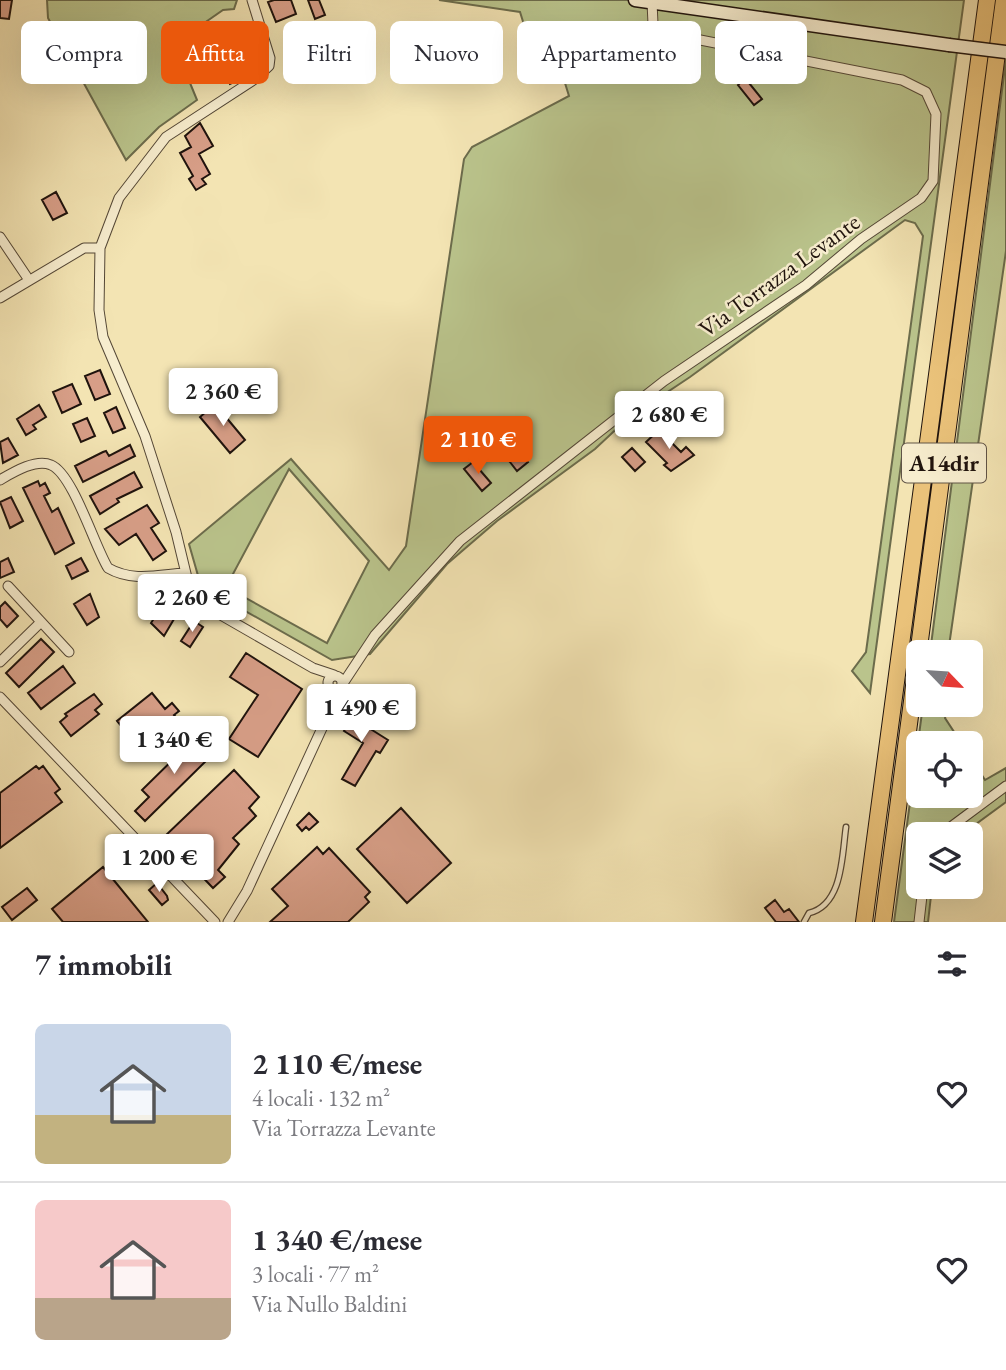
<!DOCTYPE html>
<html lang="it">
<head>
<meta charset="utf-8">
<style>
	body { margin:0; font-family:"EB Garamond",serif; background:#f7f7f7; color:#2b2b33; height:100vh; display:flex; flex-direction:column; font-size:26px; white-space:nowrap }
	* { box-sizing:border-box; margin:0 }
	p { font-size:23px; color:#7c7c81 }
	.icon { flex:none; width:38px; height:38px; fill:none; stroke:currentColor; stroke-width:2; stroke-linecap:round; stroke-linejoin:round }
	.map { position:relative; height:922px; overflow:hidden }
	.details { display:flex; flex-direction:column; background:#fff; flex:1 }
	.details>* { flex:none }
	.guide { position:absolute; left:21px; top:21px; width:964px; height:63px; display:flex; gap:14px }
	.needle { width:46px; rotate:115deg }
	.controls { position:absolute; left:906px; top:640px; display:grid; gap:14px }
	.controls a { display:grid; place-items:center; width:77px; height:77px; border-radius:10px; background:#fff; box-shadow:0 7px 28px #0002; font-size:35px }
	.price { position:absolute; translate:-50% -60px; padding:0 16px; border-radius:7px; background:#fff; color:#222; font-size:23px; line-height:46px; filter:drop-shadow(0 2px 4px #0008) }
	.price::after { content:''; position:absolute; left:50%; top:42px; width:21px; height:16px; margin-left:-10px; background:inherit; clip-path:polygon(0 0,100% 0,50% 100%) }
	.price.active { background:#ea580c; color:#fff }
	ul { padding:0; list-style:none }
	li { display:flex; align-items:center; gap:21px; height:175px; padding:0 35px }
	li+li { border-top:2px solid #e1e1e2 }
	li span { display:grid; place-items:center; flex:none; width:196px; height:140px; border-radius:10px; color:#555 }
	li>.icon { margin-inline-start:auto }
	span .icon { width:84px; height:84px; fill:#fffc; stroke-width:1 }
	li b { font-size:30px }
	h2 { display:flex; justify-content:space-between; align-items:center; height:84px; padding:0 35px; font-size:30px }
	.chip { padding:0 24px; border-radius:10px; background:#fff; box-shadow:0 7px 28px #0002; font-size:24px; line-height:63px }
	.chip.active { background:#ea580c; color:#fff }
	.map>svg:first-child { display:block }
	.green { fill:#bac48c; stroke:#6c6c4c; stroke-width:2; fill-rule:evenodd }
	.building { fill:#d79e87; stroke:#1f130d; stroke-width:2 }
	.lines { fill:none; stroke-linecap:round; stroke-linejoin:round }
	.lane-casing { stroke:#544736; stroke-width:7 }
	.street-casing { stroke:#544736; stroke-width:11 }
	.secondary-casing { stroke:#1f130d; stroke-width:15 }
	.highway-casing { stroke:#1f130d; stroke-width:18 }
	.lane { stroke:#f7edce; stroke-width:4.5 }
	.street { stroke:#f7edce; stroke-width:9 }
	.secondary { stroke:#f7edce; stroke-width:12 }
	.highway { stroke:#eac27a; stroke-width:16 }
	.secondary-bridge-casing { stroke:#1f130d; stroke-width:15; stroke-linecap:butt }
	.secondary-bridge { stroke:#f7edce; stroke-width:12 }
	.labels { text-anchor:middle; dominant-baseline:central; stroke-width:5; stroke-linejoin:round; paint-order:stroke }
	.shield { fill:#f7edce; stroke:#605447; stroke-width:2 }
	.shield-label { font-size:23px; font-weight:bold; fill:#1f130d }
	.street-label { font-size:24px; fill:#1f130d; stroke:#f7edce }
</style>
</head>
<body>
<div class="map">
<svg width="1006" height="922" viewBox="0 0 1006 922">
	<rect width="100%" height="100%" fill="#f3e4b3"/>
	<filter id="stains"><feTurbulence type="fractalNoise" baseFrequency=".00286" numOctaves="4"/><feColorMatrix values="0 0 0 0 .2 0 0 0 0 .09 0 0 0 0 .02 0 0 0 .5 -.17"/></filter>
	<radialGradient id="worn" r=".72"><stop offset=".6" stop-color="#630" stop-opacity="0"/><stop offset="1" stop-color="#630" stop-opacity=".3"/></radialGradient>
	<!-- green -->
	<path class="green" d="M47,0H237L234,9L223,10L174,44L197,100L159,127L126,160L48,18Z
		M439,0H964L870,693L852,671L866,652L923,236L915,223L905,220L690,377L627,419L595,449L497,521L447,564L370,654L332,660L201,586L189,544L291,459L389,570L406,546L464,159L472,147L569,96L556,54L535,60L520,12ZM289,469L369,561L327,643L226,587Z
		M1006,59V251L948,653H930Z
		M923,705H949L945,718L962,744H919V796H971V758L985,780L1006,768V802L961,835H919V887H932L928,922H894Z"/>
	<!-- building -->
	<path class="building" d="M0,0H12L9,19L0,18Z
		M274,0H291L296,14L276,22L268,2Z
		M308,0H319L325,15L315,19Z
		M257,39L262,63L253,71L239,73L241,79L230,84L228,78L222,80L218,69L222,67L221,63L239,55L237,42Z
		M745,78L762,99L754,105L738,85Z
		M200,123L213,146L199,154L210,174L202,179L206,184L196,190L189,179L193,176L180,153L191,147L185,136Z
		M56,192L67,213L53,220L42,200Z
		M100,370L110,394L95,400L85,376Z
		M72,384L81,404L62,413L53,392Z
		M215,404L245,440L230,453L200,417Z
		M39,405L46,417L33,425L36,429L26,435L17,419Z
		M664,405L672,416L654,430L643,414L652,407L655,411Z
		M116,407L125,428L113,433L104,413Z
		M87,418L95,436L81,442L73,424Z
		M659,430L681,452L686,447L694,455L671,471L664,465L667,463L646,442Z
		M8,438L18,455L3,463L0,442Z
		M511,439L516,446L520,442L529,453L524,457L528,462L517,471L499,448Z
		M130,445L135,456L83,482L75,466L103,452L106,451L109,456Z
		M632,448L645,462L635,471L622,457Z
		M473,462L491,483L482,491L464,469Z
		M134,472L142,487L117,499L119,502L100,514L90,496Z
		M38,481L40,486L45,483L50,493L44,496L52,512L58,508L74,543L55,554L23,488Z
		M11,497L23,521L10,528L0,502Z
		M147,505L159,523L151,528L166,551L153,560L136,534L119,545L105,529Z
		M8,558L14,572L0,578V562Z
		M81,558L88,571L72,579L66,566Z
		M90,594L99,617L87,625L74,604Z
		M167,598L185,608L180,616L177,614L164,636L151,623Z
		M5,602L18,616L7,627L0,619V607Z
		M194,621L203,627L190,647L181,641Z
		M41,639L54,652L19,687L6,673Z
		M246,653L302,689L258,757L229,739L258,695L230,677Z
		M63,666L75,683L41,709L28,693Z
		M152,693L165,709L172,703L179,711L174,715L182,724L144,754L117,721Z
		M94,694L102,704L95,710L99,714L71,736L60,722L67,716L65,714Z
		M350,705L366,714L361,723L388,740L380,753L376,751L355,786L342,779L363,743L344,731L349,722L342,718Z
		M201,736L213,748L208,753L211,756L145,821L135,811L149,797L142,790L194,739L196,741Z
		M36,766L39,769L43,766L60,789L55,793L62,802L0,848V793Z
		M234,770L259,797L249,808L256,816L233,838L239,844L218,870L225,877L213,888L164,837Z
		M401,808L451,863L407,903L357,849Z
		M309,813L318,822L309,830L306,827L302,831L297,825Z
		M317,847L323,854L329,848L370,892L365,897L369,902L348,922H270L288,906L272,889Z
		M103,867L148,922H63L52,909Z
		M157,883L167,896L168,900L162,905L149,890Z
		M27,888L37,900L12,920L2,907Z
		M775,900L784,912L789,909L799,922H776L765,908Z"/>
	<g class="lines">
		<defs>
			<path id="lane" d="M804,922L809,913C843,905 842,855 846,827"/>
			<path id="street" d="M252,0L270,58L269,66L255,79L166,137L119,198L100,248L99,310L103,337L145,436L176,532L189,586L207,607L313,668L334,675
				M0,237L29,280
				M0,298L84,248H100
				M0,480C12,473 36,458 51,465C73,474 94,545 108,568C132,582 158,575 184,573
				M8,586L69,652
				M0,662L41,622
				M328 683a7 7 0 1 1 14 0a7 7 0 1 1-14 0Z
				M342,685L375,635L460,541L664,381L806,285L861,239L921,198L933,181L936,114L926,92L902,80L665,33L653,24L652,2
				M0,697L215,922
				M940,835L1006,786
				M228,922L247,891L341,687
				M919,922L923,887"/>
			<path id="secondary" d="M635,0L949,45"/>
			<path id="highway" d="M864,922L987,0
				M883,922L1004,0"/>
		</defs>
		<!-- lane casing -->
		<use href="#lane" class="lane-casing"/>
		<!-- street casing -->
		<use href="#street" class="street-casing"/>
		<!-- secondary casing -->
		<use href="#secondary" class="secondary-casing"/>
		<!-- highway casing -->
		<use href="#highway" class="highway-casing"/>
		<!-- lane -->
		<use href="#lane" class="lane"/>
		<!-- street -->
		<use href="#street" class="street"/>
		<!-- secondary -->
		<use href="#secondary" class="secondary"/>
		<!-- highway -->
		<use href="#highway" class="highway"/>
		<defs>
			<path id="secondary-bridge" d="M949,45L1006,52"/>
		</defs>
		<!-- secondary-bridge casing -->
		<use href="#secondary-bridge" class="secondary-bridge-casing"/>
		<!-- secondary-bridge -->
		<use href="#secondary-bridge" class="secondary-bridge"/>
	</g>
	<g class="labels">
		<!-- shield labels -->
		<rect class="shield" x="902" y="443.5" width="84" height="39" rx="5"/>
		<g class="shield-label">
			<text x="944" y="463">A14dir</text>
		</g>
		<!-- street labels -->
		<g class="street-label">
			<text transform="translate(779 275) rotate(-36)">Via Torrazza Levante</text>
		</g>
	</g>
	<rect width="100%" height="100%" filter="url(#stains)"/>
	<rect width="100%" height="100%" fill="url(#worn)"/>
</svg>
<div class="controls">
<a><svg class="needle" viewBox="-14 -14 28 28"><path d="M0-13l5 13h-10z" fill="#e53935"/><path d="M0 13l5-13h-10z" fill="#7c7c81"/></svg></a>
<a><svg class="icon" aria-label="locate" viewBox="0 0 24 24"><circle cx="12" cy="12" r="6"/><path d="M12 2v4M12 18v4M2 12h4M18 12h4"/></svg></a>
<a><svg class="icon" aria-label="layers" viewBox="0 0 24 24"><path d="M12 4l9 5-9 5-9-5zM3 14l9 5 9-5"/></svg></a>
</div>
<b class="price" style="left:223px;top:428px">2 360 €</b>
<b class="price" style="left:669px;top:451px">2 680 €</b>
<b class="price active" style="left:478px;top:476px">2 110 €</b>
<b class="price" style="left:192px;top:634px">2 260 €</b>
<b class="price" style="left:361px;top:744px">1 490 €</b>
<b class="price" style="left:174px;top:776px">1 340 €</b>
<b class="price" style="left:159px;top:894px">1 200 €</b>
<div class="guide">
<a class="chip">Compra</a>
<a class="chip active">Affitta</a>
<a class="chip">Filtri</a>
<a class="chip">Nuovo</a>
<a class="chip">Appartamento</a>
<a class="chip">Casa</a>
</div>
</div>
<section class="details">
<h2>7 immobili<svg class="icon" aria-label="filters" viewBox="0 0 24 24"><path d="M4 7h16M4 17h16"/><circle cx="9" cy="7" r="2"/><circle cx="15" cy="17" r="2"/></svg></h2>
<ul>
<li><span style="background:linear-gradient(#c9d6e8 65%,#c2b280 0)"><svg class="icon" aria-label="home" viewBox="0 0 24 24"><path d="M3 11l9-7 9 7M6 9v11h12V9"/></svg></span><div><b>2 110 €/mese</b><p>4 locali · 132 m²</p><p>Via Torrazza Levante</p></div><svg class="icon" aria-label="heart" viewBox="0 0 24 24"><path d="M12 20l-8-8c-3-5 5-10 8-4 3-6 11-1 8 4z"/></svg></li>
<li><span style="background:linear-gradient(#f6c9c9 70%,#b9a48a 0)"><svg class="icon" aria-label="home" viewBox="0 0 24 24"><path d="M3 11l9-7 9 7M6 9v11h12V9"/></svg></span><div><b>1 340 €/mese</b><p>3 locali · 77 m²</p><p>Via Nullo Baldini</p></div><svg class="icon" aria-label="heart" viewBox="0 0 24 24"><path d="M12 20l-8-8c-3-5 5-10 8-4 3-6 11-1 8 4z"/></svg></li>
</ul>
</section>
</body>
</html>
